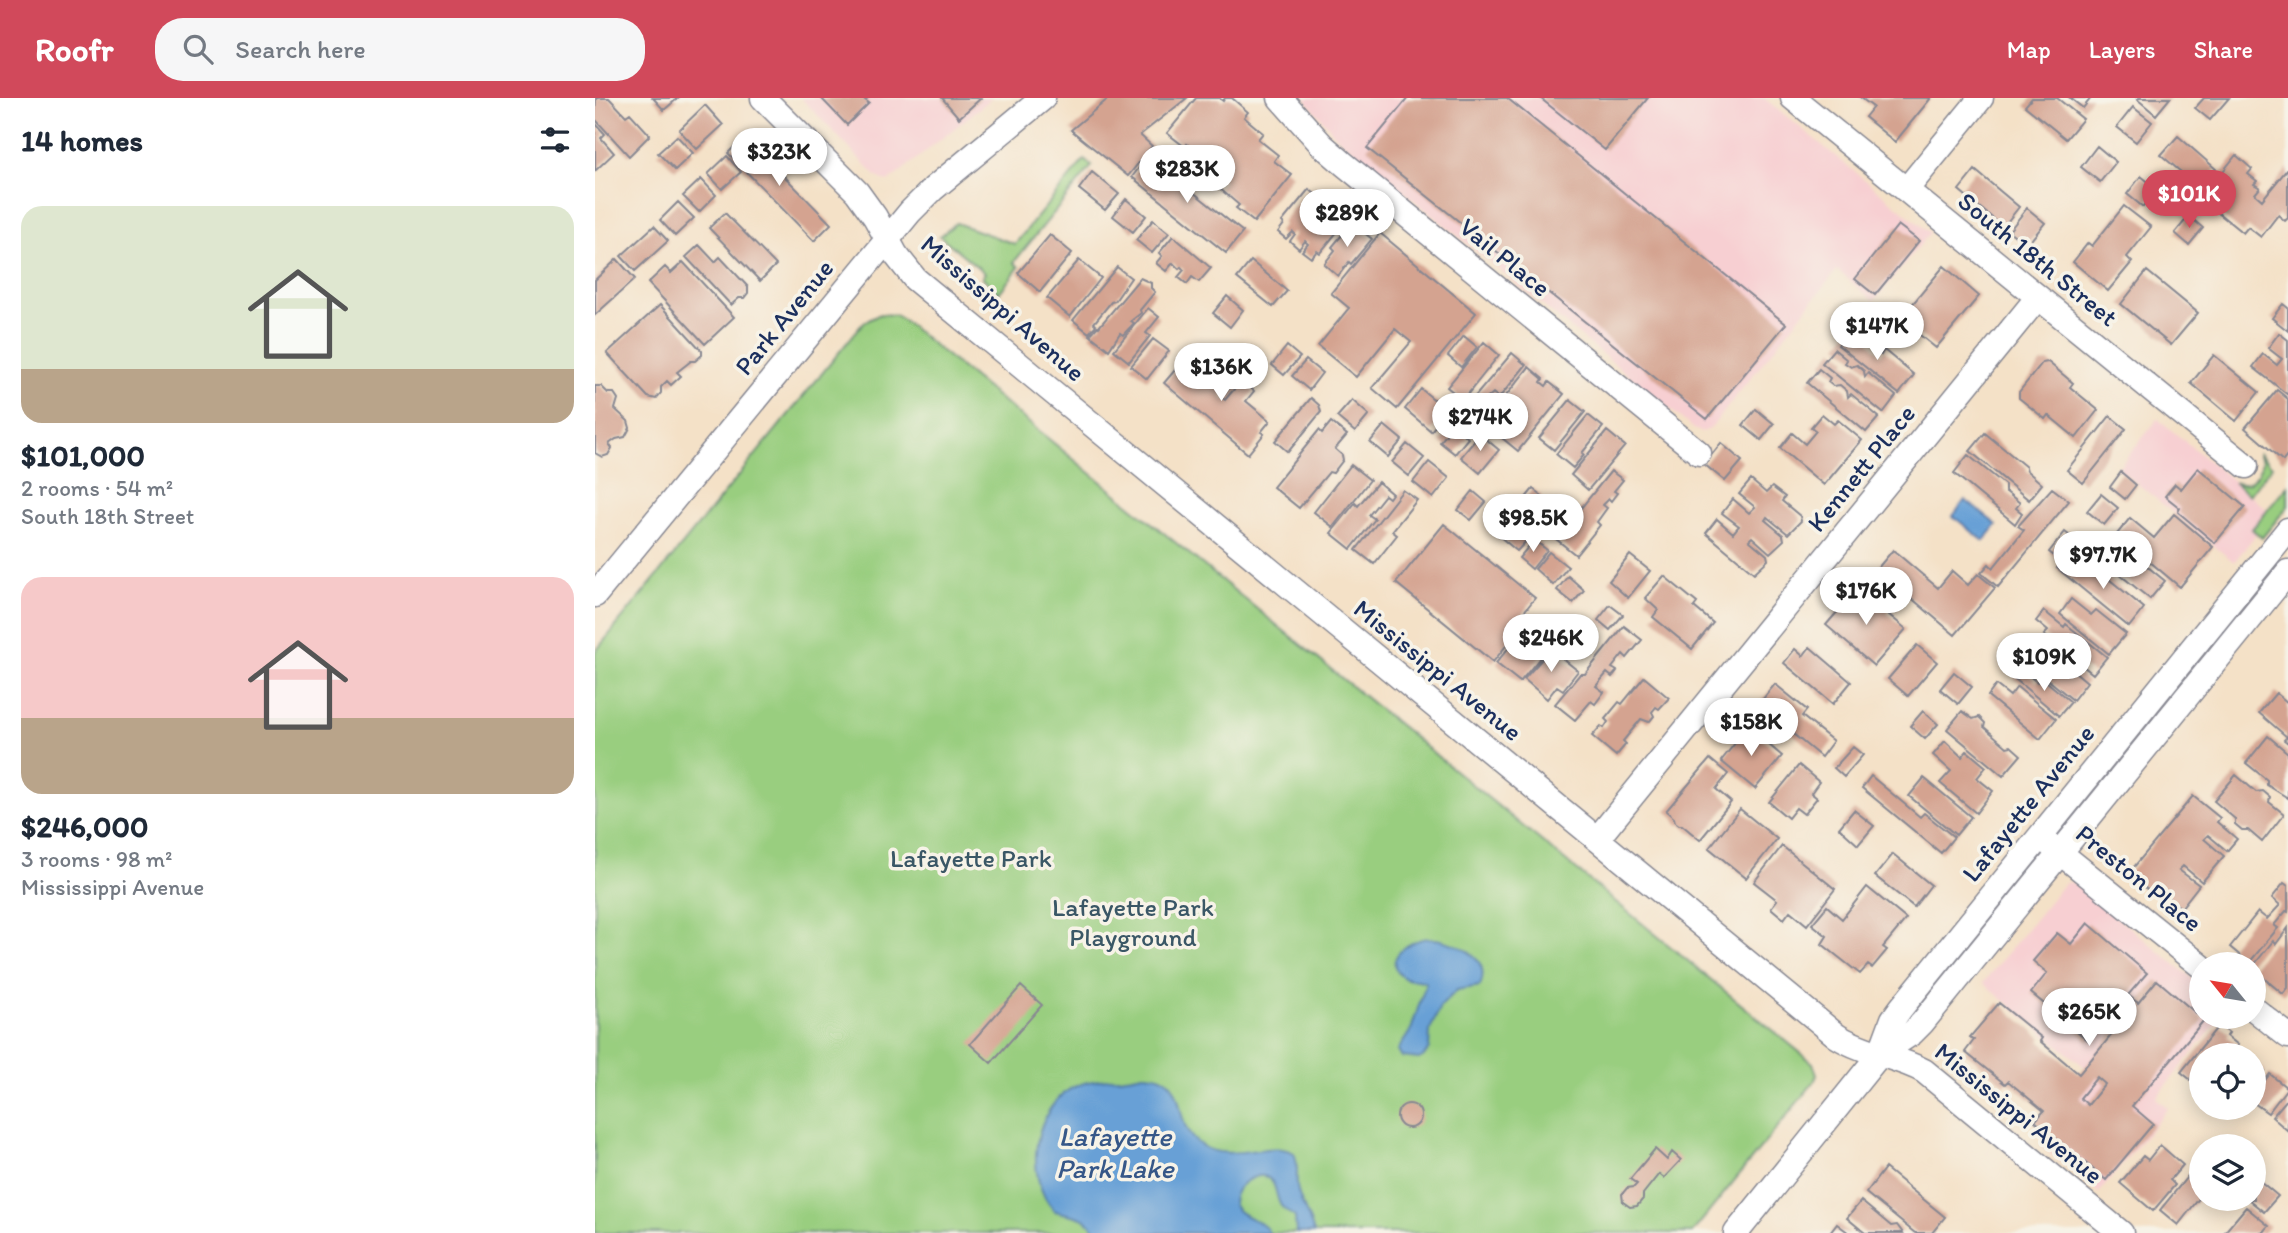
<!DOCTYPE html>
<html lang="en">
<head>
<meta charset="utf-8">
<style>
	body { margin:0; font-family:Itim,sans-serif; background:#f6f6f7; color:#1f2937; height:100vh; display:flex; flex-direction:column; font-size:26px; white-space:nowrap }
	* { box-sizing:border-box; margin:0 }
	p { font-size:23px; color:#747a83 }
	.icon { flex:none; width:38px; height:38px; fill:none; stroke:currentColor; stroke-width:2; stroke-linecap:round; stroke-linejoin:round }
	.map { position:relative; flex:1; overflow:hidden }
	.drawer { display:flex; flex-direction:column; background:#fff; width:595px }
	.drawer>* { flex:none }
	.needle { width:46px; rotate:300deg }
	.controls { position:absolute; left:1594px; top:854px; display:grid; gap:14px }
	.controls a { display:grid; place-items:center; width:77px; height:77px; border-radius:50%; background:#fff; box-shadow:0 4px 18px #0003; font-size:35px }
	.price { position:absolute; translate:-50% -60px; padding:0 16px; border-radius:24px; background:#fff; color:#222; font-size:23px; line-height:46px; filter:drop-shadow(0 2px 4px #0008) }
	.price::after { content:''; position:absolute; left:50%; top:42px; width:21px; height:16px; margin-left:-10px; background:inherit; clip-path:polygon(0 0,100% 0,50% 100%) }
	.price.active { background:#d1495b; color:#fff }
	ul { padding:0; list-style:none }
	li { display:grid; align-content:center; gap:14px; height:371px; padding:0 21px }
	li span { display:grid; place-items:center; height:217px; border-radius:21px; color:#555 }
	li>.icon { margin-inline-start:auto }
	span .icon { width:126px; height:126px; fill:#fffc; stroke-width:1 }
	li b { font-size:30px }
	h2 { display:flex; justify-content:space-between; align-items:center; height:84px; padding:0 21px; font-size:30px }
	header { display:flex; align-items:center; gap:42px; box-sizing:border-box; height:98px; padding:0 35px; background:#d1495b; color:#fff }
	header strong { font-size:33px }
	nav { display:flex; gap:38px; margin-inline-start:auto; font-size:24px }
	.search { width:490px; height:63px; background:#f6f6f7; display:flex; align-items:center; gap:18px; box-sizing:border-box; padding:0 24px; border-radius:28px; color:#747a83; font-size:26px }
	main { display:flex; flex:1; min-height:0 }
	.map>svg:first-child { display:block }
	.built { fill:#f7cfd2 }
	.green { fill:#99ce7f; stroke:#5a7e6e; stroke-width:2 }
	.water { fill:#67a0d6; stroke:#41689a; stroke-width:2 }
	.building { fill:#d4a390; fill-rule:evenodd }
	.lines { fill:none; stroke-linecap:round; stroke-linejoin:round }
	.minor-casing { stroke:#888892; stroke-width:27 }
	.minor { stroke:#fff; stroke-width:24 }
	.labels { text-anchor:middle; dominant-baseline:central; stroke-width:7; stroke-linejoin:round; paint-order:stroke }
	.street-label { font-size:26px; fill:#1b2f5e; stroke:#f7f3e8 }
	.park-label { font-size:26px; fill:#3a5766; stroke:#f7f3e8 }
	.water-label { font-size:28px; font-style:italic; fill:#365788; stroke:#f7f3e8 }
</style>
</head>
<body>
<header>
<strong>Roofr</strong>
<div class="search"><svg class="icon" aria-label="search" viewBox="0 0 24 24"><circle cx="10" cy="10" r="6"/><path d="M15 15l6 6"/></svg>Search here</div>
<nav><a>Map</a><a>Layers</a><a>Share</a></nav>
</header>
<main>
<section class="drawer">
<h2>14 homes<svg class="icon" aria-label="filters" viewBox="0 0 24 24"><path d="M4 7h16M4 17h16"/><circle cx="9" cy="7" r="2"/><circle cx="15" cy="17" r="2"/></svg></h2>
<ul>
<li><span style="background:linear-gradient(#dfe7d0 75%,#b9a48a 0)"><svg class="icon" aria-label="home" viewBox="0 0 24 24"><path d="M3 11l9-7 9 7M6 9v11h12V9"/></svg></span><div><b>$101,000</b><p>2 rooms · 54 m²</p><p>South 18th Street</p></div></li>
<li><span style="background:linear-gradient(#f6c9c9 65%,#b9a48a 0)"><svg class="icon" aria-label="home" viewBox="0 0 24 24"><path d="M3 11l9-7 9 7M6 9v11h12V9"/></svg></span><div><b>$246,000</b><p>3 rooms · 98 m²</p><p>Mississippi Avenue</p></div></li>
</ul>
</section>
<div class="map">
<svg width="1693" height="1135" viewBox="0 0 1693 1135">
	<rect width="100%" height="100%" fill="#f7f3e8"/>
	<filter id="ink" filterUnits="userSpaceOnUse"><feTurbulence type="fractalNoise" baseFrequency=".0143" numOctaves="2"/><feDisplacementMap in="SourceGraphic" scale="14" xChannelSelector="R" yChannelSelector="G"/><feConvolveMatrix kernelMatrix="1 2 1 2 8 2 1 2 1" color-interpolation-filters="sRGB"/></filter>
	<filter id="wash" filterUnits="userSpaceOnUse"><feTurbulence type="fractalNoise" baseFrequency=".00686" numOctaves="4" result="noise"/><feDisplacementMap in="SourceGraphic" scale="28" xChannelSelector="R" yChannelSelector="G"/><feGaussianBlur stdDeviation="1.57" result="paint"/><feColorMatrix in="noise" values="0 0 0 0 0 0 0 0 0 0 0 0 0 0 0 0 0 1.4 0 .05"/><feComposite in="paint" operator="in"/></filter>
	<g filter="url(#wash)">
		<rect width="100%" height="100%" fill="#f4e1c7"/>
		<!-- built -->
		<path class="built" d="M206,0H397L293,84L282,79Z
			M709,0H1169L1335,135L1279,203L1242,172L1119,326L1113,332L1106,334L1099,331L760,54L742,39Z
			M1563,321L1673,412L1657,431L1662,435L1639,464L1523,370Z
			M1472,784L1480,786L1606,887V919H1627L1561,1000L1573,1010L1504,1095L1446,1048L1502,979L1388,885L1466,789Z"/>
		<!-- green -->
		<path class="green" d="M489,62L497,68L419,164L424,169L404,195L387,179L390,175L345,138L361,125L420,146Z
			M285,216L300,217L308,222L1218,965L1222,977L1219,984L1097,1135H0V554L268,225Z
			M1663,355L1677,368L1654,397L1639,384C1654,390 1665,378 1667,363Z
			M1693,387V408L1667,440L1657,431Z"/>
		<!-- water -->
		<path class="water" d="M1370,402L1402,427L1389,443L1358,418Z
			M832,840C857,842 898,857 885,888L862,892L845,909L835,932L834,951L829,958L824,961L807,959L803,952L816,932L831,885C824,879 812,885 805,877C788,858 817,842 832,840Z
			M547,976C601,975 571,1026 607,1048C638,1066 675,1041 699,1055C704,1066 701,1076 702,1088C704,1105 715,1119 719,1135H701L700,1119C696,1116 690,1113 687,1109C679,1100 684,1082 668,1078C662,1077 658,1080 653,1082C647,1085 644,1088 641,1094C627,1118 669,1119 674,1135H502C492,1116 477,1118 460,1113C427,1079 438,1006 483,987C502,979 526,982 547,976Z"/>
		<g id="blocks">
			<!-- building -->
			<path class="building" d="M1,0H14L31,18L35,15L55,37L34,58L0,21Z
				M58,0H83L69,12Z
				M226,0H273L270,2L274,5L252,27Z
				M347,0H386L364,20Z
				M514,0H592L545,37L557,48L533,78L476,32Z
				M601,0H624L628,3L630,0H637L653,14L649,19L668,35L663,41L683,57L679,63L697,77L659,124L641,110L644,107L624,90L630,83L610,67L613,63L592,46L590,49L572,35Z
				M813,0H912L1191,226L1112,321L772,50Z
				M945,0H1053L1010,52Z
				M1266,0H1336L1300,44L1270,19L1278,9Z
				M1437,0H1462L1488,21L1471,41L1430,8Z
				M1475,0H1496L1488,10Z
				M1544,0H1575L1561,17L1542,1Z
				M1609,0H1634L1615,22L1600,10Z
				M110,7L128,27L102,51L84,32Z
				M1538,9L1557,24L1541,44L1522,29Z
				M0,25L10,36L6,40L19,55L0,73Z
				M82,38L98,55L80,72L63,55Z
				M150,38L236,126L219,143L133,55Z
				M1583,38L1621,71L1605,90L1566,57Z
				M1502,48L1521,64L1505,84L1486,69Z
				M1641,57L1657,71L1653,76L1662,83L1659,86L1665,90L1660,96L1667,102L1693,70V120L1690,123L1683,117L1666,139L1653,129L1648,135L1606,101Z
				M132,58L146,74L127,91L113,76Z
				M553,58L648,134L631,155L537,79Z
				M1380,72L1424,109L1408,129L1364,92Z
				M497,74L524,96L510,112L484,91Z
				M1546,78L1562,91L1548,109L1532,96Z
				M106,81L121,97L104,114L88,98Z
				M714,91L752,122L725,155L722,153L716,160L707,153L713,146L710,143L704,151L695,143L700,136L698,134L691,141L683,134L689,126L687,124Z
				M531,101L551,118L538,134L518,118Z
				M83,104L99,120L80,138L65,122Z
				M1529,108L1556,129L1532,159L1537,164L1513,193L1478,164L1493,145L1497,148Z
				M1432,110L1450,125L1432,147L1414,133Z
				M130,115L181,167L165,183L114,130Z
				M1594,118L1608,130L1594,147L1580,135Z
				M558,122L574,135L557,155L541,142Z
				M757,125L777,141L756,166L754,164L743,178L729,166L740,152L737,149Z
				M1303,127L1324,143L1280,197L1260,181Z
				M59,128L73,143L40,173L26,158Z
				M785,135L881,215L802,311L777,290L816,244L800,231L761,279L723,248L754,210L736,195Z
				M455,137L477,155L445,194L423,175Z
				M578,138L616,170L604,184L597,179L592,186L583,179L589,172L586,169L584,171L578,165L571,173L561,165L567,158L564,155Z
				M104,147L120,164L125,159L153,189V195L149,200H144L136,207L91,159Z
				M22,161L40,181L0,217V182Z
				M484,162L506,180L475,219L452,200Z
				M656,163L692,193L678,209L642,180Z
				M88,164L139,219L110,246L53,185L70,169L76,175Z
				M1349,168L1384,198L1341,250L1310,225L1320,213L1315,209Z
				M522,169L536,180L520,203L516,204L499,225L501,227L494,235L478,222Z
				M1552,173L1603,215L1576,247L1526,206Z
				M545,180L556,185V190L560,194L545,212L546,215L536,223L539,225L528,237L525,235L514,252L495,237L503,228L504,229Z
				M632,198L648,212L635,229L618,215Z
				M1688,206L1693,210V233L1677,220Z
				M65,207L107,253V257L100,263H96L82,274L86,278L76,287L72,283L66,289V295L61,301L53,299L12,255Z
				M553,210L564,219L551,235L555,238L534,264L519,252Z
				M1255,232L1267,242L1272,241L1286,257L1289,252L1319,277L1304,296L1243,247Z
				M1684,235L1693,242V297L1658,269L1668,256L1682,267L1687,261L1673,250Z
				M869,238L882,249L866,269L853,258Z
				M558,241L574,253L552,281L536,268Z
				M889,244L904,257L868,302L852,289Z
				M692,248L705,259L689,277L677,267Z
				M1239,251L1252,262L1250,265L1256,269L1262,267L1269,273L1270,279L1273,275L1301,298L1288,315L1227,265Z
				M917,255L931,267L904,300L898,295L885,307L878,301Z
				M1619,257L1664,294L1641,323L1596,285Z
				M711,262L727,275L714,292L697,278Z
				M611,264L625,276L633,266L642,274L635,282L638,285L626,299L630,302L647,282L659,293L651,303L675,323L666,334L669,336L653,356L569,285L586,265L600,278Z
				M1453,264L1478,285L1475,289L1503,312L1481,340L1453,317L1450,321L1424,300V294L1447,265Z
				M934,269L948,281L946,284L951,288L954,284L969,296L923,353L889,325Z
				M1224,271L1235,280L1233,284L1238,288L1245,287L1252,293L1253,299L1256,296L1284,319L1271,334L1212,285Z
				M0,288H6L13,295H19L23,301L20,311L33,323L35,330L30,339L21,341L14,346L17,350L13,357L7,359L0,355Z
				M826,291L853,313L836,333L810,311Z
				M1682,292L1693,301V357L1688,363L1650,330Z
				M716,300L724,307L726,314L693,354L680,343Z
				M757,302L774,317L760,334L742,319Z
				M975,302L990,314L959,352L944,340Z
				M1161,311L1179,326L1166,342L1148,327Z
				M1227,316L1239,326L1243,322L1267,342L1229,387L1185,350L1197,335L1210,346L1221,333L1216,329Z
				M993,317L1008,329L987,355L989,357L978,370L961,356Z
				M1515,318L1531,331L1488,385L1472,372Z
				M736,324L752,337L740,351L747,357L748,362L738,375L734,374L704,410L678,389L724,332L727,335Z
				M789,327L807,342L793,359L775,344Z
				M859,327L873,340L860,356L845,344Z
				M1012,333L1030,348L993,392L976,377Z
				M1390,335L1431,369L1432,373L1447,386L1434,402L1375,353Z
				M885,336L904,352L885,375L866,359Z
				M1126,345L1147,363L1130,383L1109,366Z
				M812,346L829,360L814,378L797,364Z
				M1373,357L1410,387V393L1425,405L1421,410L1427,415L1420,426L1359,375Z
				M834,364L854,380L838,400L818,384Z
				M756,367L775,382L738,429L719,414Z
				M1603,370L1650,409L1620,445L1583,414L1585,410L1570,398L1580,386L1586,391Z
				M1016,373L1028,382L1019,393L1022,395L1016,403L1014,401L1008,407L1012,410L1002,424L1005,427L981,457L961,441Z
				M1526,374L1541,387L1530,401L1515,389Z
				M1156,382L1171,395L1177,389L1190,399L1187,403L1205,418L1206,423L1193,436L1172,419L1170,422L1188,437L1189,442L1175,455L1157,439L1154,442L1172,457L1173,462L1159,475L1111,435L1122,421L1138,435L1144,428L1127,415L1138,401L1154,415L1160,409L1144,396Z
				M783,384L797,396L794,400L790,397L774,417L780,421L756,451L736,435L760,405L763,408Z
				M1457,390L1474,403L1403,489L1386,475L1394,466L1398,470L1429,432L1423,428Z
				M938,391L947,398L933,415L924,408Z
				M808,392L822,402L797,433L802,437L779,466L761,452Z
				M878,393L891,404L876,422L863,412Z
				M1506,396L1523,410L1509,427L1492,413Z
				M957,407L975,421L960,439L943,424Z
				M1579,416L1618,449L1585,489L1522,436L1535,420L1559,440Z
				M915,425L933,441L922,453L904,438Z
				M849,426L940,500L916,530L922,534L898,564L801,485Z
				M1470,434L1489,449L1482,458L1472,450L1463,461L1454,454Z
				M1508,441L1523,453L1530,452L1536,457L1535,463L1538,465L1542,460L1570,483L1555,501L1497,454Z
				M939,442L952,452L937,471L924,460Z
				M1298,452L1343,490L1357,473L1373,487L1383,476L1400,490L1360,537L1282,471Z
				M954,454L973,469L958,487L940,471Z
				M1035,457L1055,473L1033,500L1014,483Z
				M1468,461L1476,468L1480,462L1494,473L1498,468L1549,510L1534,529L1462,470Z
				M973,478L989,492L978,505L962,492Z
				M1069,478L1102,505L1099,509L1118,525L1097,551L1058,519L1063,512L1050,500Z
				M1263,490L1281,506L1287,504L1293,509V516L1311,531L1279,568L1231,527Z
				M1476,501L1496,517L1501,512L1531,536L1514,556L1465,516Z
				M1015,507L1028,517L1015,532L1003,522Z
				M1449,513L1469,529L1471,526L1512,559L1498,576L1449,537L1453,533L1441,523Z
				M1029,528L1047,542L1032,560L1028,556L1017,570L1022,573L1017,579L1012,575L1001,588L1009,594L1000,606L996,603L980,622L960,606L985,576H990Z
				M930,530L954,549L925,584L901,565Z
				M1322,547L1342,564L1313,598L1293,581Z
				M1215,549L1256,584L1238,606L1189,565L1200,551L1208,558Z
				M956,551L983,573L968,592L962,588L952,601L929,581Z
				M1444,553L1461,568L1466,562L1492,584L1478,602L1434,566Z
				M1427,572L1442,584L1446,579L1476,604L1464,618L1420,581Z
				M1359,574L1377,589L1363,606L1345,591Z
				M1049,579L1074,600L1064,611L1061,609L1057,614L1059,618L1054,624L1046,621L1028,643L1031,646L1021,658L997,638L1006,628L1009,630L1013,624L1010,621L1024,604L1027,606Z
				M1180,586L1212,612L1207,618L1238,643L1226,659L1163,607Z
				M1401,587L1415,598L1422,589L1461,621L1445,641L1393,598Z
				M1681,595L1693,605V645L1689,642L1692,639L1664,615Z
				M1328,613L1343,626L1330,641L1315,628Z
				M1367,613L1378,621L1384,619L1390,625L1389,629L1412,649L1416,648L1426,657L1408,678L1352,631Z
				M1153,629L1187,658L1160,691L1126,663Z
				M1673,638L1693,655V700L1672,687V682L1651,665Z
				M1350,643L1367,659L1372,653L1391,669L1382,680L1398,693L1381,715L1345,685L1356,673L1338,657Z
				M1258,649L1268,657L1249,679L1239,670Z
				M1115,661L1133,676L1121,691L1136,704L1105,742L1087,727H1084L1080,724L1079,720L1071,713Z
				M1204,667L1224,684L1216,695L1222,700L1209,716L1201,710L1193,720L1174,704Z
				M1641,677L1661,694L1668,693L1675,699L1674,704L1689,716L1667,744L1653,732H1647L1640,726V721L1619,703Z
				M1276,678L1325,719L1329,715L1359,739L1346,755L1267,690Z
				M1329,680L1376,719L1361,737L1314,698Z
				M1598,698L1625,720L1622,724L1642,741L1632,753L1613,737L1609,741L1629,758L1607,784L1588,768L1584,772L1604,787L1586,810L1567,795L1563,800L1533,776Z
				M1145,711L1182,741L1151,780L1114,750Z
				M1259,712L1279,728L1263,747L1244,730Z
				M1187,748L1240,791L1212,827L1195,813L1189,821L1176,810L1182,802L1159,784Z
				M1298,756L1336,787L1319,809L1280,778Z
				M1689,785L1693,788V814L1691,813L1679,827L1683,830L1654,865L1635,849L1663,814L1672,821L1685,807L1677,800Z
				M1272,789L1311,821L1288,849L1292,852L1277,870L1273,867L1265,876L1227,846L1232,838L1217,826L1232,808L1247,821Z
				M1493,825L1552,875L1533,897L1543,905L1562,882L1609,922L1537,1008L1558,1026L1511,1082L1440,1023L1449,1013L1413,983L1410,986L1370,954L1379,942L1375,939L1404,905L1447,940L1445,943L1484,976L1524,928L1514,920L1494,943L1436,895L1452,875L1438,863L1462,835L1476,846ZM1502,979L1510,986L1493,1007L1485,1000Z
				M1693,830V890L1688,896L1659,872V867L1678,843L1681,846Z
				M426,888L447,907L396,965L375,946Z
				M1624,927L1634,935L1632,938L1643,947L1635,957H1606V990L1586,974Z
				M1659,964L1670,973L1659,987Z
				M1675,976L1692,990L1673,1015L1659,1005V996Z
				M1693,1000V1033L1677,1019Z
				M802 1018a12 12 0 1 1 24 0a12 12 0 1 1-24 0Z
				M1565,1047L1588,1067L1575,1082L1580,1087L1558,1113L1525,1085L1548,1058L1553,1062Z
				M1060,1051L1072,1062L1077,1054L1086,1062L1069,1080L1064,1076L1048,1096V1101L1042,1108L1035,1109L1028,1104L1027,1096L1032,1090L1039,1089L1042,1086L1035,1081Z
				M1605,1063L1606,1098L1583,1127L1565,1112Z
				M1290,1070L1350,1119L1337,1135H1320L1271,1095Z
				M1665,1083L1683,1098L1669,1114L1653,1101H1659V1091Z
				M1266,1103L1296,1128L1302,1127L1308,1135H1270L1252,1120Z
				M1651,1109L1674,1128L1668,1135H1629Z
				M1242,1126L1254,1135H1235Z"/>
		</g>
	</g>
	<g filter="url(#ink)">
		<use href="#blocks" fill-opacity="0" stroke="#888892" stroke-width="2"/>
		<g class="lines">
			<defs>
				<path id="minor" d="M168,0L262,94L280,119L301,157L320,181L1242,938C1269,955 1301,958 1329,973L1526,1135
					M685,0L727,47L749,66L1104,355
					M1198,0L1651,368
					M1311,92L1386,0
					M0,497L315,114L338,91L448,0
					M1002,741L1443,199
					M1453,745L1606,868
					M1659,911L1693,938
					M1285,956L1298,921L1306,910L1693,432
					M1141,1135L1285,956L1317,935L1327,925L1693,474"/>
			</defs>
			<!-- minor casing -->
			<use href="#minor" class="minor-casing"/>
			<!-- minor -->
			<use href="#minor" class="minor"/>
		</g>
	</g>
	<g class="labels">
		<!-- street labels -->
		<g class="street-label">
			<text transform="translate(910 159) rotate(39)">Vail Place</text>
			<text transform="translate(1443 161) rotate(39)">South 18th Street</text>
			<text transform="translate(408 210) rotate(41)">Mississippi Avenue</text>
			<text transform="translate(189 219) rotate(-51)">Park Avenue</text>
			<text transform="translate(1266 370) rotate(-51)">Kennett Place</text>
			<text transform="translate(843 572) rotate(39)">Mississippi Avenue</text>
			<text transform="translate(1433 705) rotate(-51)">Lafayette Avenue</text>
			<text transform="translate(1544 780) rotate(39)">Preston Place</text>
			<text transform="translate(1424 1015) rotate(39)">Mississippi Avenue</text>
		</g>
		<!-- park labels -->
		<g class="park-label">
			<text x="376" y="760">Lafayette Park</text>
			<text x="538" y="809">Lafayette Park<tspan x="538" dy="30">Playground</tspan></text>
		</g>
		<!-- water labels -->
		<g class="water-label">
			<text x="520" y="1038">Lafayette<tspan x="520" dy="32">Park Lake</tspan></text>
		</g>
	</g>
</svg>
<div class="controls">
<a><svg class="needle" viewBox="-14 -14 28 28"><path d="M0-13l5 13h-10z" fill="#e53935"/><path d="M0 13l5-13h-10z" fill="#747a83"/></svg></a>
<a><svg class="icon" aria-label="locate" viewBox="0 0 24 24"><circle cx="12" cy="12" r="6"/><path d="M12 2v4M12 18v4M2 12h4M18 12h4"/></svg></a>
<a><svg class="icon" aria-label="layers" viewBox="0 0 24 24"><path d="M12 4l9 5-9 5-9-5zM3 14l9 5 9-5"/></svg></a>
</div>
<b class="price" style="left:184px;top:90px">$323K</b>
<b class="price" style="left:592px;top:107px">$283K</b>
<b class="price active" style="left:1594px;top:132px">$101K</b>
<b class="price" style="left:752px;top:151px">$289K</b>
<b class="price" style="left:1282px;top:264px">$147K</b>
<b class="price" style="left:626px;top:305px">$136K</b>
<b class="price" style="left:885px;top:355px">$274K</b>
<b class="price" style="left:938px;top:456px">$98.5K</b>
<b class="price" style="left:1508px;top:493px">$97.7K</b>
<b class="price" style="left:1271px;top:529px">$176K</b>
<b class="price" style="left:956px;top:576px">$246K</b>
<b class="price" style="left:1449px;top:595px">$109K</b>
<b class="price" style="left:1156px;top:660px">$158K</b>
<b class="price" style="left:1494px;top:950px">$265K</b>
</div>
</main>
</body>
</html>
